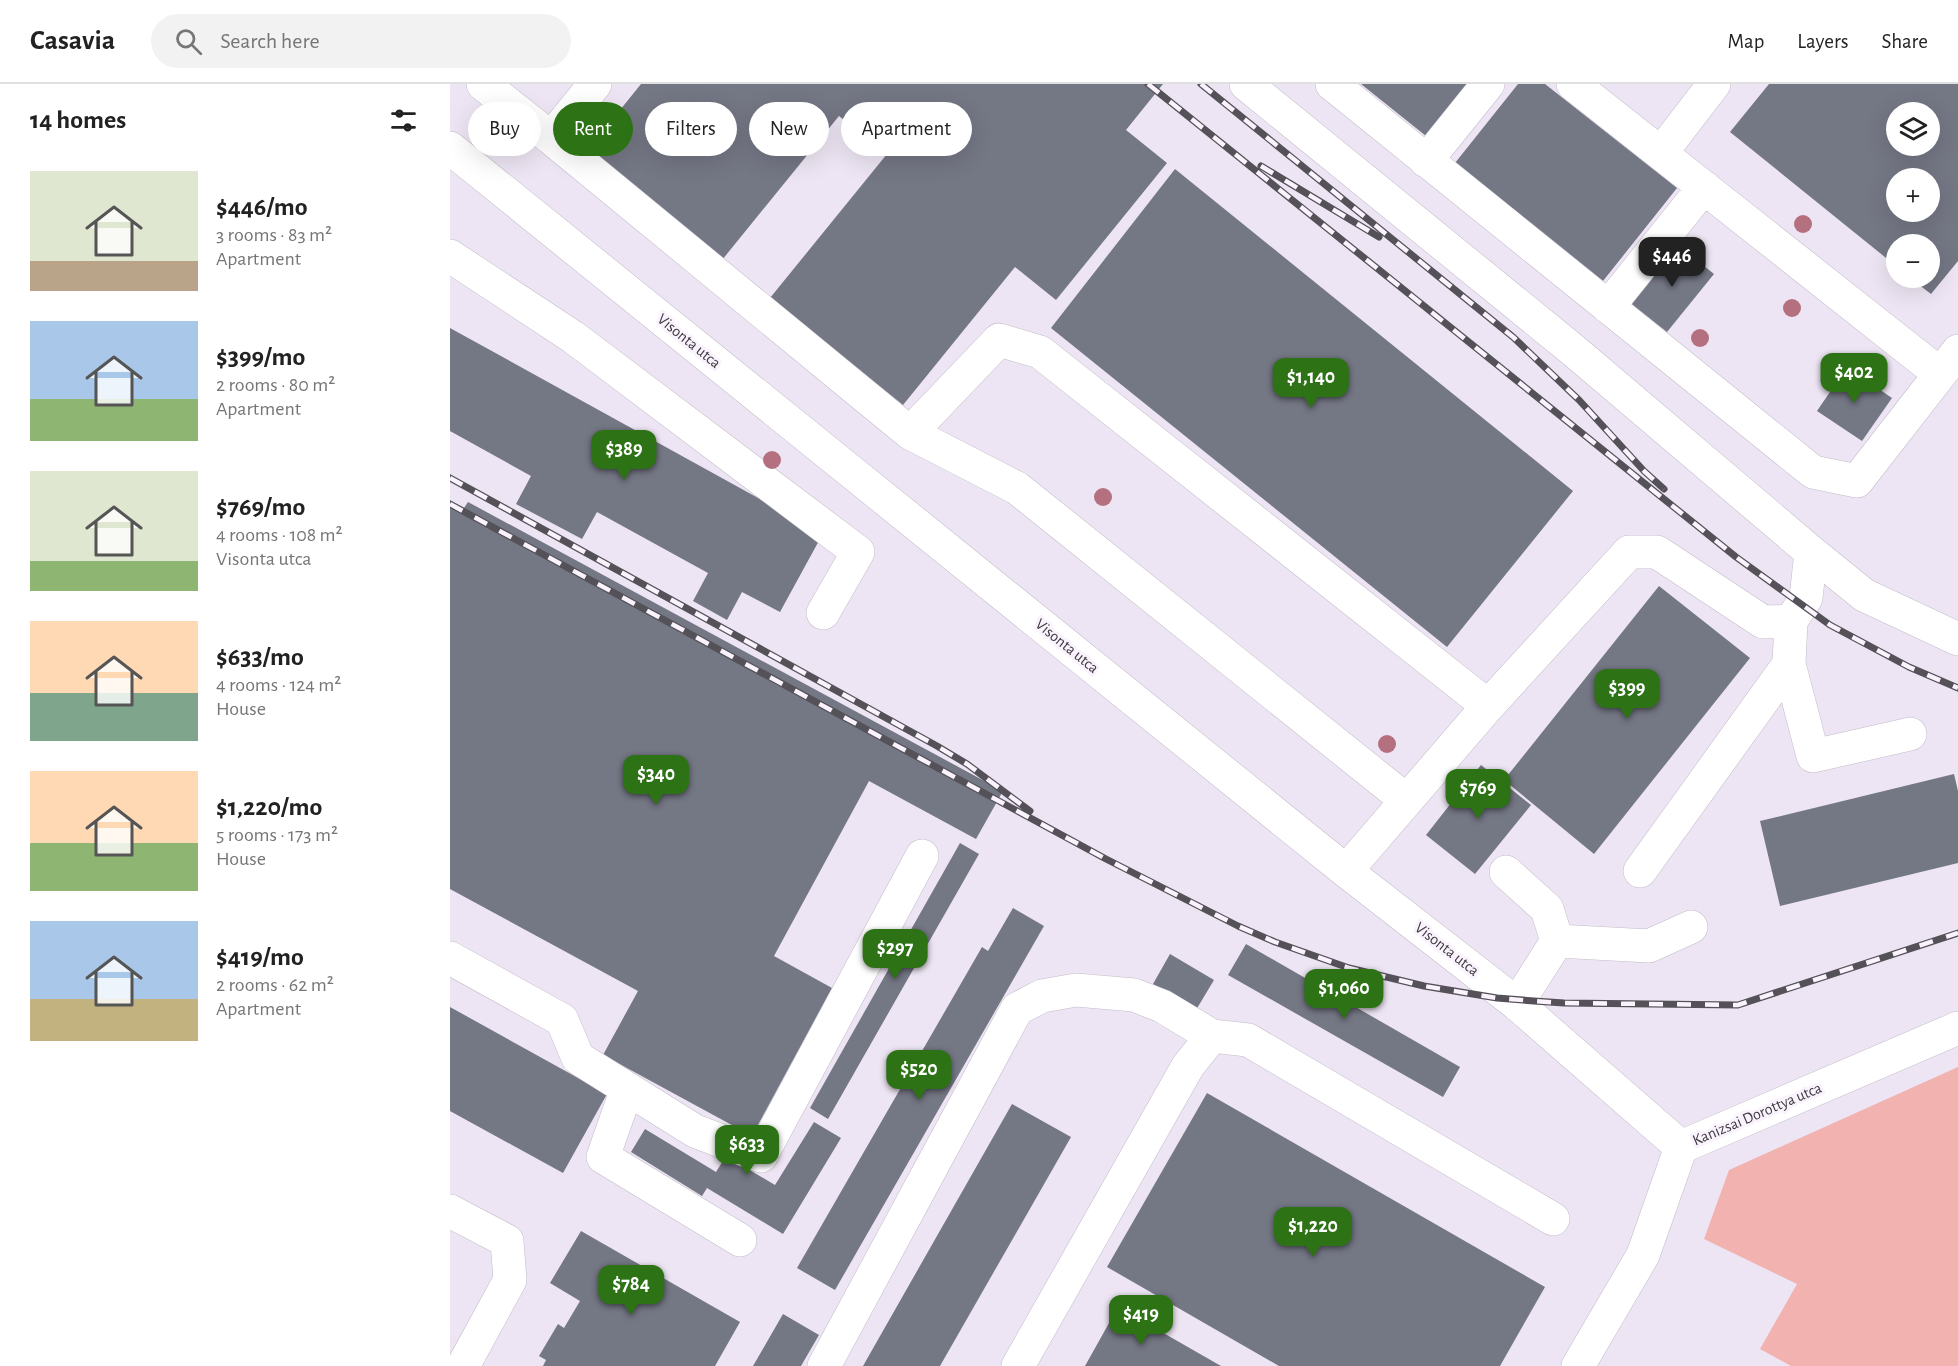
<!DOCTYPE html>
<html lang="en">
<head>
<meta charset="utf-8">
<style>
	body { margin:0; font-family:"Alegreya Sans",sans-serif; background:#f2f2f2; color:#222; height:100vh; display:flex; flex-direction:column; font-size:22px; white-space:nowrap }
	* { box-sizing:border-box; margin:0 }
	p { font-size:20px; color:#767676 }
	.icon { flex:none; width:33px; height:33px; fill:none; stroke:currentColor; stroke-width:2; stroke-linecap:round; stroke-linejoin:round }
	.map { position:relative; flex:1; overflow:hidden }
	.sheet { display:flex; flex-direction:column; background:#fff; width:450px }
	.sheet>* { flex:none }
	.hud { position:absolute; left:18px; top:18px; width:570px; height:54px; display:flex; gap:12px }
	.buttons { position:absolute; left:1436px; top:18px; display:grid; gap:12px }
	.buttons a { display:grid; place-items:center; width:54px; height:54px; border-radius:50%; background:#fff; box-shadow:0 6px 24px #0002; font-size:30px }
	.price { position:absolute; translate:-50% -51px; padding:0 14px; border-radius:12px; background:#2d7315; color:#fff; font-size:20px; line-height:39px; filter:drop-shadow(0 2px 3px #0008) }
	.price::after { content:''; position:absolute; left:50%; top:36px; width:18px; height:14px; margin-left:-9px; background:inherit; clip-path:polygon(0 0,100% 0,50% 100%) }
	.price.current { background:#222; color:#fff }
	ul { padding:0; list-style:none }
	li { display:flex; align-items:center; gap:18px; height:150px; padding:0 30px }
	li span { display:grid; place-items:center; flex:none; width:168px; height:120px; border-radius:0px; color:#555 }
	li>.icon { margin-inline-start:auto }
	span .icon { width:72px; height:72px; fill:#fffc; stroke-width:1 }
	li b { font-size:26px }
	h2 { display:flex; justify-content:space-between; align-items:center; height:72px; padding:0 30px; font-size:26px }
	.tag { padding:0 21px; border-radius:27px; background:#fff; box-shadow:0 6px 24px #0002; font-size:21px; line-height:54px }
	.tag.current { background:#2d7315; color:#fff }
	header { display:flex; align-items:center; gap:36px; box-sizing:border-box; height:84px; padding:0 30px; background:#fff; border-bottom:2px solid #e0e0e0 }
	header strong { font-size:28px }
	nav { display:flex; gap:33px; margin-inline-start:auto; font-size:21px }
	.search { width:420px; height:54px; background:#f2f2f2; display:flex; align-items:center; gap:15px; box-sizing:border-box; padding:0 21px; border-radius:33px; color:#767676; font-size:22px }
	main { display:flex; flex:1; min-height:0 }
	.map>svg:first-child { display:block }
	.green { fill:#f1b2b0 }
	.building { fill:#747784; fill-rule:evenodd }
	.lines { fill:none; stroke-linecap:round; stroke-linejoin:round }
	.minor-casing { stroke:#c3bbc9; stroke-width:34 }
	.minor { stroke:#fff; stroke-width:33 }
	.rail-casing { stroke:#545158; stroke-width:7 }
	.rail { stroke:#faf3fe; stroke-width:4.5; stroke-dasharray:14; stroke-linecap:butt }
	.tree { fill:#b57080 }
	.labels { text-anchor:middle; dominant-baseline:central; stroke-width:6; stroke-linejoin:round; paint-order:stroke }
	.street-label { font-size:16px; fill:#3e3b41; stroke:#faf3fe }
</style>
</head>
<body>
<header>
<strong>Casavia</strong>
<div class="search"><svg class="icon" aria-label="search" viewBox="0 0 24 24"><circle cx="10" cy="10" r="6"/><path d="M15 15l6 6"/></svg>Search here</div>
<nav><a>Map</a><a>Layers</a><a>Share</a></nav>
</header>
<main>
<section class="sheet">
<h2>14 homes<svg class="icon" aria-label="filters" viewBox="0 0 24 24"><path d="M4 7h16M4 17h16"/><circle cx="9" cy="7" r="2"/><circle cx="15" cy="17" r="2"/></svg></h2>
<ul>
<li><span style="background:linear-gradient(#dfe7d0 75%,#b9a48a 0)"><svg class="icon" aria-label="home" viewBox="0 0 24 24"><path d="M3 11l9-7 9 7M6 9v11h12V9"/></svg></span><div><b>$446/mo</b><p>3 rooms · 83 m²</p><p>Apartment</p></div></li>
<li><span style="background:linear-gradient(#a9c7e8 65%,#8fb573 0)"><svg class="icon" aria-label="home" viewBox="0 0 24 24"><path d="M3 11l9-7 9 7M6 9v11h12V9"/></svg></span><div><b>$399/mo</b><p>2 rooms · 80 m²</p><p>Apartment</p></div></li>
<li><span style="background:linear-gradient(#dfe7d0 75%,#8fb573 0)"><svg class="icon" aria-label="home" viewBox="0 0 24 24"><path d="M3 11l9-7 9 7M6 9v11h12V9"/></svg></span><div><b>$769/mo</b><p>4 rooms · 108 m²</p><p>Visonta utca</p></div></li>
<li><span style="background:linear-gradient(#ffd9b3 60%,#7fa58c 0)"><svg class="icon" aria-label="home" viewBox="0 0 24 24"><path d="M3 11l9-7 9 7M6 9v11h12V9"/></svg></span><div><b>$633/mo</b><p>4 rooms · 124 m²</p><p>House</p></div></li>
<li><span style="background:linear-gradient(#ffd9b3 60%,#8fb573 0)"><svg class="icon" aria-label="home" viewBox="0 0 24 24"><path d="M3 11l9-7 9 7M6 9v11h12V9"/></svg></span><div><b>$1,220/mo</b><p>5 rooms · 173 m²</p><p>House</p></div></li>
<li><span style="background:linear-gradient(#a9c7e8 65%,#c2b280 0)"><svg class="icon" aria-label="home" viewBox="0 0 24 24"><path d="M3 11l9-7 9 7M6 9v11h12V9"/></svg></span><div><b>$419/mo</b><p>2 rooms · 62 m²</p><p>Apartment</p></div></li>
</ul>
</section>
<div class="map">
<svg width="1508" height="1282" viewBox="0 0 1508 1282">
	<rect width="100%" height="100%" fill="#ede5f3"/>
	<!-- green -->
	<path class="green" d="M1508,983V1282H1341L1310,1265L1347,1200L1254,1155L1279,1086Z"/>
	<!-- building -->
	<path class="building" d="M191,0H713L676,46L717,79L606,216L565,183L453,321L320,214L437,70L389,32L272,176L137,67Z
		M911,0H1019L976,52Z
		M1068,0H1095L1227,104L1153,197L1005,79Z
		M1319,0H1508V177L1481,210L1460,194H1479V160H1446V182L1280,48ZM1446,28H1479V62H1446ZM1446,94H1479V128H1446Z
		M725,85L1123,407L997,563L601,244Z
		M1227,160L1264,190L1217,248L1179,218Z
		M0,244L359,442L371,453L330,528L292,508L277,536L243,517L258,489L147,428L132,455L66,420L81,392L0,347Z
		M1397,283L1442,314L1412,357L1367,327Z
		M18,418L553,707L526,755L419,697L324,872L382,904L302,1052L153,971L188,907L0,805V420L12,427Z
		M1209,502L1300,574L1144,770L1054,696Z
		M1031,681L1081,721L1025,790L976,751Z
		M1504,690L1508,707V779L1330,822L1310,737Z
		M510,759L529,770L378,1035L360,1024Z
		M563,824L594,842L385,1206L347,1184L532,863L538,867Z
		M796,860L1010,983L993,1013L778,891Z
		M720,870L764,896L746,926L703,900Z
		M0,923L157,1010L113,1089L0,1027Z
		M757,1009L1095,1203L1050,1282H829L657,1183Z
		M562,1020L621,1053L490,1282H413Z
		M364,1038L391,1054L333,1150L257,1104L252,1112L181,1068L195,1045L266,1088L276,1072L325,1101Z
		M131,1147L290,1238L265,1282H93L96,1276L89,1272L108,1240L114,1244L130,1217L100,1199Z
		M668,1223L771,1282H635Z
		M333,1230L369,1251L351,1282H303Z"/>
	<g class="lines">
		<defs>
			<path id="minor" d="M33,0L101,54
				M145,0L101,54L460,349L567,404L956,716
				M796,0L1123,266L1361,468L1356,514L1341,537L1313,538L1207,468H1179L1038,622L896,787
				M882,0L1363,388L1407,397L1508,267
				M1123,0L1490,290
				M0,64L896,787L1067,920L1231,1063
				M1211,69L1264,0
				M976,77L1038,0
				M0,172L123,253L408,468L373,529
				M1158,223L1254,103
				M460,349L549,256L590,268L1038,622
				M1361,468L1414,511L1508,555
				M1339,580L1363,672L1460,650
				M1190,787L1339,580L1341,537
				M1056,788L1097,825L1107,857L1067,920
				M1107,857L1199,862L1241,843
				M0,874L112,936L128,974L245,1047L311,1072L472,772
				M177,1005L153,1073L290,1156
				M0,1127L57,1157L60,1196L13,1282
				M374,1282L567,925L592,912L626,906L684,911L712,922L762,952
				M568,1282L738,982L762,952L798,956L1103,1135
				M1128,1282L1193,1171L1231,1063L1508,944"/>
		</defs>
		<!-- minor casing -->
		<use href="#minor" class="minor-casing"/>
		<!-- minor -->
		<use href="#minor" class="minor"/>
		<defs>
			<path id="rail" d="M698,0L1286,473L1380,541L1459,583L1508,604
				M751,0L1063,253L1129,316L1194,387L1214,405
				M811,82L929,153
				M0,394L487,662L517,680L580,727
				M0,420L656,775L788,842L825,858L899,884L974,902L1047,914L1084,917L1114,919L1288,921L1508,849"/>
		</defs>
		<!-- rail casing -->
		<use href="#rail" class="rail-casing"/>
		<!-- rail -->
		<use href="#rail" class="rail"/>
	</g>
	<!-- trees -->
	<g class="tree">
		<circle cx="1353" cy="140" r="9"/>
		<circle cx="1342" cy="224" r="9"/>
		<circle cx="1250" cy="254" r="9"/>
		<circle cx="322" cy="376" r="9"/>
		<circle cx="653" cy="413" r="9"/>
		<circle cx="937" cy="660" r="9"/>
	</g>
	<g class="labels">
		<!-- street labels -->
		<g class="street-label">
			<text transform="translate(239 257) rotate(39)">Visonta utca</text>
			<text transform="translate(617 562) rotate(39)">Visonta utca</text>
			<text transform="translate(997 865) rotate(38)">Visonta utca</text>
			<text transform="translate(1307 1030) rotate(-23)">Kanizsai Dorottya utca</text>
		</g>
	</g>
</svg>
<div class="buttons">
<a><svg class="icon" aria-label="layers" viewBox="0 0 24 24"><path d="M12 4l9 5-9 5-9-5zM3 14l9 5 9-5"/></svg></a>
<a>+</a>
<a>−</a>
</div>
<b class="price current" style="left:1222px;top:204px">$446</b>
<b class="price" style="left:1404px;top:320px">$402</b>
<b class="price" style="left:861px;top:325px">$1,140</b>
<b class="price" style="left:174px;top:397px">$389</b>
<b class="price" style="left:1177px;top:636px">$399</b>
<b class="price" style="left:206px;top:722px">$340</b>
<b class="price" style="left:1028px;top:736px">$769</b>
<b class="price" style="left:445px;top:896px">$297</b>
<b class="price" style="left:894px;top:936px">$1,060</b>
<b class="price" style="left:469px;top:1017px">$520</b>
<b class="price" style="left:297px;top:1092px">$633</b>
<b class="price" style="left:863px;top:1174px">$1,220</b>
<b class="price" style="left:181px;top:1232px">$784</b>
<b class="price" style="left:691px;top:1262px">$419</b>
<div class="hud">
<a class="tag">Buy</a>
<a class="tag current">Rent</a>
<a class="tag">Filters</a>
<a class="tag">New</a>
<a class="tag">Apartment</a>
</div>
</div>
</main>
</body>
</html>
